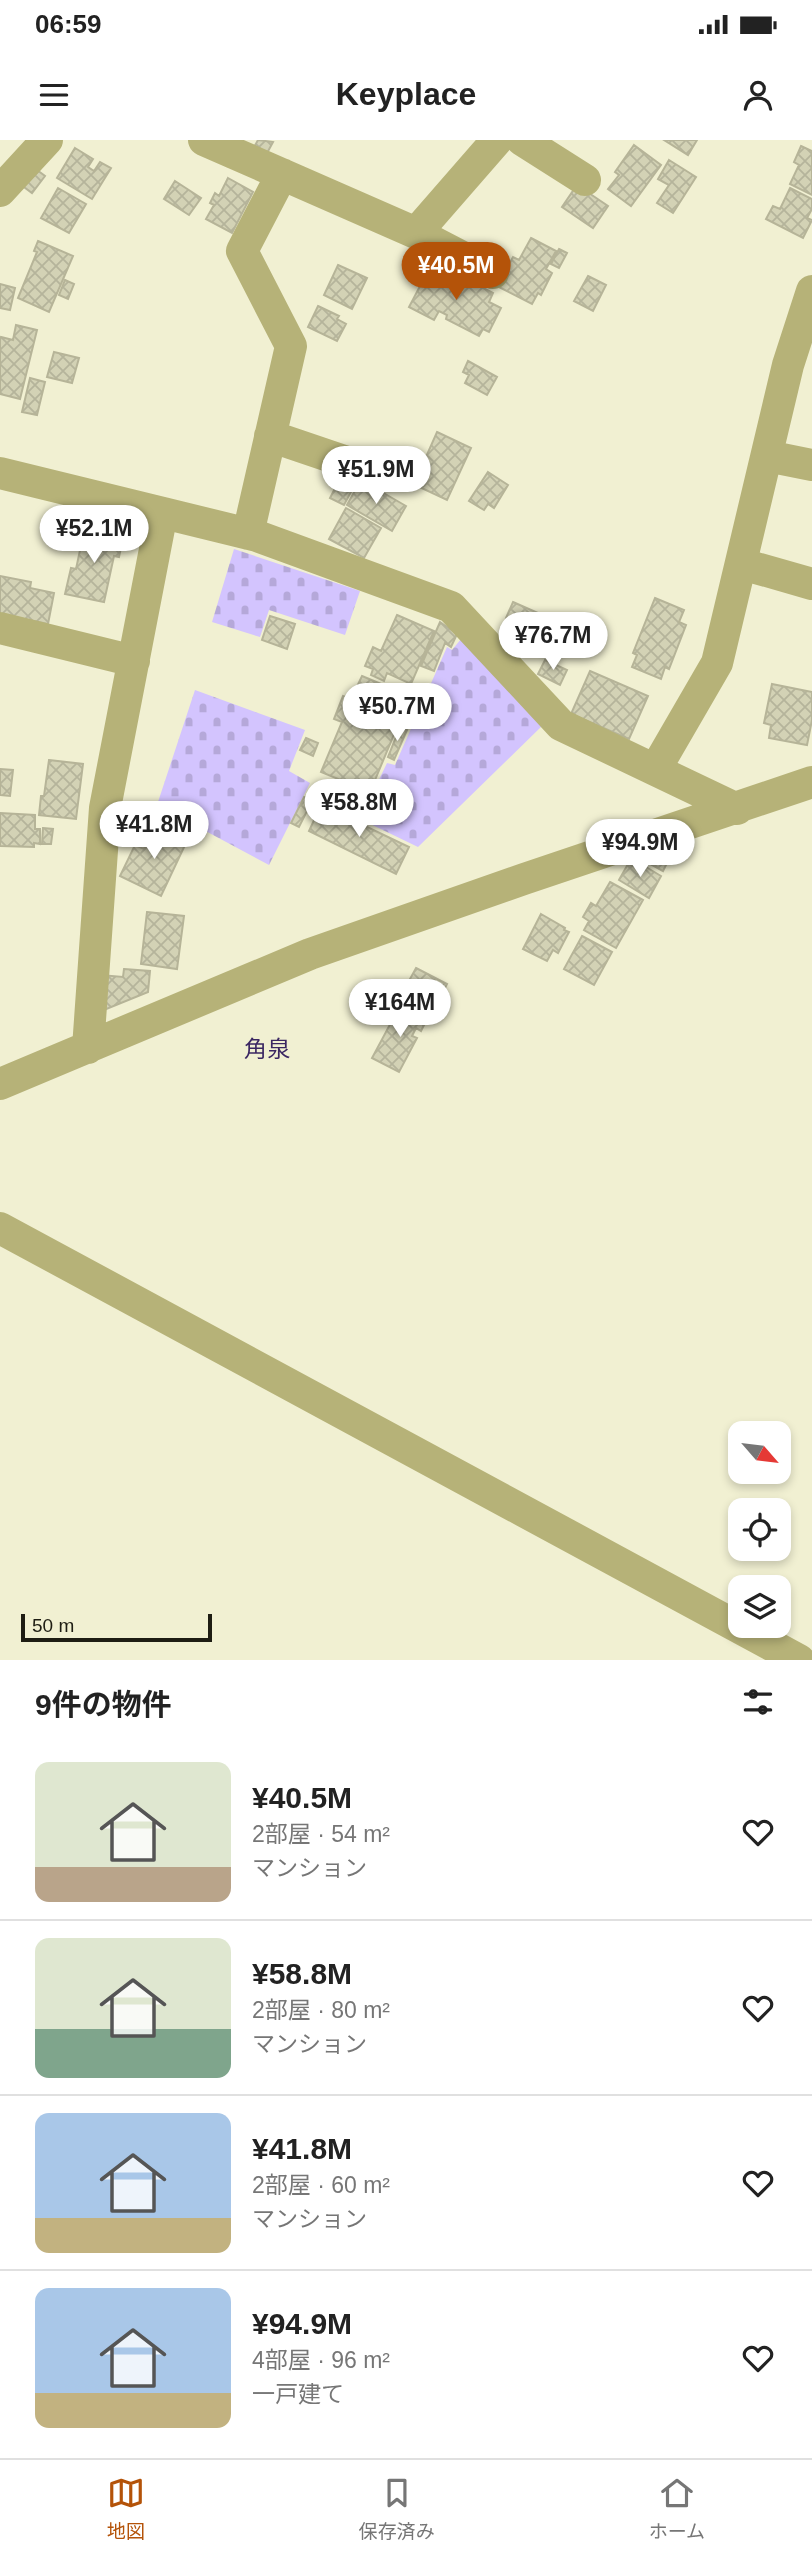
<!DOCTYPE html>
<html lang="ja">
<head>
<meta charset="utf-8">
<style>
	body { margin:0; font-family:Arial,"Noto Sans JP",sans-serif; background:#f2f2f2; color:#222; height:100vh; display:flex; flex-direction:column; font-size:26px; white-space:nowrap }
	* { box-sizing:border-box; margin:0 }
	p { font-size:23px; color:#767676 }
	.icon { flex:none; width:38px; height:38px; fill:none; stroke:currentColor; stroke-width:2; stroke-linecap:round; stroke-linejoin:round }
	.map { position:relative; height:1520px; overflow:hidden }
	.drawer { display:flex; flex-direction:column; background:#fff; flex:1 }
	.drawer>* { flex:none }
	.needle { width:46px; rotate:118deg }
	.buttons { position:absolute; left:728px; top:1281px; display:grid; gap:14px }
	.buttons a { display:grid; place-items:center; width:63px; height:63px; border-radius:14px; background:#fff; box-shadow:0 4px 10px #0003; font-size:35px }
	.scale { position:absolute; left:21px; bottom:18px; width:191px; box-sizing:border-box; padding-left:7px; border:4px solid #1e1d13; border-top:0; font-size:19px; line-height:24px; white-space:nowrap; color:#1e1d13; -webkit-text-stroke:5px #f1f0d2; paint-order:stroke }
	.price { position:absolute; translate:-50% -60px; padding:0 16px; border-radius:24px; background:#fff; color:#222; font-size:23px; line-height:46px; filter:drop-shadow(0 2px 4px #0008) }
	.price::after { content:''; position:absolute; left:50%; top:42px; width:21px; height:16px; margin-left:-10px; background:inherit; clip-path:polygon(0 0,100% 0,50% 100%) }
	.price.selected { background:#b45309; color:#fff }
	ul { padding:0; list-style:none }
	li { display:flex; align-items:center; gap:21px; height:175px; padding:0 35px }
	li+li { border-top:2px solid #e0e0e0 }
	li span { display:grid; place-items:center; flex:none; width:196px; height:140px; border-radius:14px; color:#555 }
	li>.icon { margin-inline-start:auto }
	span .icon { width:84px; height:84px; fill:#fffc; stroke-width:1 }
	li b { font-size:30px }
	h2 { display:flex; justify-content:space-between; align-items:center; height:84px; padding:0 35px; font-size:30px }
	.status { display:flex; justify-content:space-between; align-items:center; height:49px; padding:0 35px; background:#fff; direction:ltr }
	.status svg { height:19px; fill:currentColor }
	header { display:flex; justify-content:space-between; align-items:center; height:91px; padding:0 35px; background:#fff; font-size:32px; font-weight:700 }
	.tab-bar { display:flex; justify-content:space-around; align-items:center; height:98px; border-top:2px solid #e0e0e0; background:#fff; font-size:19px; color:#767676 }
	.tab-bar a { display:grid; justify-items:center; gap:4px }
	.tab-bar .selected { color:#b45309 }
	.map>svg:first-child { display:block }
	.cemetery { fill:url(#cemetery-stones) }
	.building { fill:url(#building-cross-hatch); stroke:#b6b498; stroke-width:2 }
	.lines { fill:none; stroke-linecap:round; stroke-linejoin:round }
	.minor { stroke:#b6b278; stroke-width:32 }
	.labels { text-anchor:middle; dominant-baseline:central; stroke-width:6; stroke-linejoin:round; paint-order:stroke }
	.quarter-label { font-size:23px; fill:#3b2762; stroke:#f1f0d2 }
</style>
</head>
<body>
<div class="status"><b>06:59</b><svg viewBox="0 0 49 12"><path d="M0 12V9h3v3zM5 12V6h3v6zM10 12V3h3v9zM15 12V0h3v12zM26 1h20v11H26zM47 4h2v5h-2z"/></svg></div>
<header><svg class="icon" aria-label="menu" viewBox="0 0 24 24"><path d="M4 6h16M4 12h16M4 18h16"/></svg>Keyplace<svg class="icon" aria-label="person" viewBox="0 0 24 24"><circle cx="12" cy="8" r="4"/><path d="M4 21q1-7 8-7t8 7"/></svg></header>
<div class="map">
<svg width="812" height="1520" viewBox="0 0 812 1520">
	<defs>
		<pattern id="cemetery-stones" width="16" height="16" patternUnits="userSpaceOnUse" patternTransform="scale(1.75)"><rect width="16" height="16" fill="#d3c4fe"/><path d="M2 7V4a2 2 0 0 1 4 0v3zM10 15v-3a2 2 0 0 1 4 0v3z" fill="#b5a8d9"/></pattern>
		<pattern id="building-cross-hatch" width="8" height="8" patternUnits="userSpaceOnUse" patternTransform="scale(1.75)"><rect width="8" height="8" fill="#d3d2b5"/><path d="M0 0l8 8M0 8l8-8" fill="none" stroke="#b5b49b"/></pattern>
	</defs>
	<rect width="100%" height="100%" fill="#f1f0d2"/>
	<!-- cemetery -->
	<path class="cemetery" d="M234,409L360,451L345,495L269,470L260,497L212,482Z
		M461,499L542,586L418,707L360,679L387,623L395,625L447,507L452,510Z
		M195,550L305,590L289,631L310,643L269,725L157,665Z"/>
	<!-- building -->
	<path class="building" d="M258,0L273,2L266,15L253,9Z
		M664,0H697L688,15Z
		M634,5L661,25L631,66L608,49L619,35L615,32Z
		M801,6L812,11V55L790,44L799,25L794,22Z
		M75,8L93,19L88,27L94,31L100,22L111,28L92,59L57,38Z
		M669,20L696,37L673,73L657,63L669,45L658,39Z
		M33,27L45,36L32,53L20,44Z
		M228,38L253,52L232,93L206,79L214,65L210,63L215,53L219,56Z
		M175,41L201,58L189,75L164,59Z
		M577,45L608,66L593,88L562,67Z
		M58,48L86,64L69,93L41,78Z
		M790,48L812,59V69L807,78L812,80L803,98L766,79L773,66L780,69Z
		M531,98L556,111L546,129L552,133L541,155L538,153L532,164L497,146L513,117L519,120Z
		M38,101L73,116L49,172L18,158L37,112L34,111Z
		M559,109L567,113L559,128L551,124Z
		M338,125L367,138L352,169L324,155Z
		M430,127L456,140L458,135L493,153L489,162L501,168L489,192L483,189L479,196L446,179L447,175L439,171L434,180L409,167Z
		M588,136L606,145L593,171L574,161Z
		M65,140L74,144L68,159L59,155Z
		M0,144L15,148L10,170L0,168Z
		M318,166L339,176L337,179L346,184L337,201L308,187Z
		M16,185L37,190L20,259L0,254V200L1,197L13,200Z
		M54,212L79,218L72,243L47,237Z
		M468,221L497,237L487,255L465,243L469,235L463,232Z
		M30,238L45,242L37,275L22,272Z
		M437,292L471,308L447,360L413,344L419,331L413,328L420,314L426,317Z
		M345,329L359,337L344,365L330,358Z
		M488,332L508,345L494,368L488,364L484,370L469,361Z
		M361,340L406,366L392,391L347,365Z
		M346,368L381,388L364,418L329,399Z
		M85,387L107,391L106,395L123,398L119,417L114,416L104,462L65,454L71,428L76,429Z
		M0,436L31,442L30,448L54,453L48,484L0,474Z
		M655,458L684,470L679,482L686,485L669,529L665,527L661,539L632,527L637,515L633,513Z
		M513,462L572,488L566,504L506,478Z
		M397,475L434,491L411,544L387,533L384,541L371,535L373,529L365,526L373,507L381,511Z
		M270,476L295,484L287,509L262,500Z
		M440,482L457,494L451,507L445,503L434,531L421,526Z
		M545,520L567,530L560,545L538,534Z
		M590,531L648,556L629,599L571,574Z
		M362,536L410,556L370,652L321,632L342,582L334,579L343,556L351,559Z
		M772,544L812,552V580L807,605L769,598L771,585L764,583Z
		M415,551L422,554L408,587L401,584Z
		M400,587L407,590L394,620L388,617Z
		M306,598L318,603L313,616L300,610Z
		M49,620L83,624L76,679L39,675L41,656H44Z
		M0,629L13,630L10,656L0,655Z
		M304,657L312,661L299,687L291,683Z
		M321,665L409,707L396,734L309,691Z
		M0,673L35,675V689H40V704L34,703V707L0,706Z
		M156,684L175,694L172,700L185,705L161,756L120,736L135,705L144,709Z
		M43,688L53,689L51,704H42Z
		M650,712L668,721L663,731L645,721Z
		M636,721L661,736L649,758L619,740L628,724L633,726Z
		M610,742L643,760L616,808L584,790L589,781L583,777L591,763L596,766Z
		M147,772L184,776L177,829L141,824Z
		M541,774L565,788L564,790L569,792L558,813L553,810L547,821L523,809Z
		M582,796L612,812L594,845L564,829Z
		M416,828L447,844L431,876L399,859Z
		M124,829L150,831L148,852L99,872L101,835L123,837Z
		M405,865L428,877L421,891L416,888L412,896L417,898L399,932L372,918L394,877L398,879Z"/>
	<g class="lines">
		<!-- minor -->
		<path class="minor" d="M204,0L416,93L493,133
			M522,0L585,40
			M0,51L47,0
			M416,93L497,0
			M270,296L382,334
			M767,316L812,325
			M0,333L257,396L451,467L561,585L737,669
			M248,394L291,206L242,111L282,34
			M742,424L812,444
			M0,488L134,521
			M655,630L717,523L788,225L812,151
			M88,908L105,668L162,373
			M0,944L310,814L524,739L812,642
			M0,1088L799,1520"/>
	</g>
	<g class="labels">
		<!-- quarter labels -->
		<g class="quarter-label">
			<text x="267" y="909">角泉</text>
		</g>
	</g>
</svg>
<div class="buttons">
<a><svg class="needle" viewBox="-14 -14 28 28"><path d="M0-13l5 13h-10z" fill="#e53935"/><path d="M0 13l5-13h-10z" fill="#767676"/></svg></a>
<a><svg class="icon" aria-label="locate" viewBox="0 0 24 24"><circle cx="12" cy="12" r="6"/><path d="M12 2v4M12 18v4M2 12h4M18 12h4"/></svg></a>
<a><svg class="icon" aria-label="layers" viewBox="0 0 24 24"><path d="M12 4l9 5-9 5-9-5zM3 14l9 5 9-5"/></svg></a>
</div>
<div class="scale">50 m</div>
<b class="price selected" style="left:456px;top:162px">¥40.5M</b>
<b class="price" style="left:376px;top:366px">¥51.9M</b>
<b class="price" style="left:94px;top:425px">¥52.1M</b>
<b class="price" style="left:553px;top:532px">¥76.7M</b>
<b class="price" style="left:397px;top:603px">¥50.7M</b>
<b class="price" style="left:359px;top:699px">¥58.8M</b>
<b class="price" style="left:154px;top:721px">¥41.8M</b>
<b class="price" style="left:640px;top:739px">¥94.9M</b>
<b class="price" style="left:400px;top:899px">¥164M</b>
</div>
<section class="drawer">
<h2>9件の物件<svg class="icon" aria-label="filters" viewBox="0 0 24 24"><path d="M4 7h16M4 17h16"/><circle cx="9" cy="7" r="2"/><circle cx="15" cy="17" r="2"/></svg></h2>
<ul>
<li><span style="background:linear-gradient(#dfe7d0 75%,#b9a48a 0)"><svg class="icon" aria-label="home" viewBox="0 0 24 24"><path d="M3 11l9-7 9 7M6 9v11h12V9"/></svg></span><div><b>¥40.5M</b><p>2部屋 · 54 m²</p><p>マンション</p></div><svg class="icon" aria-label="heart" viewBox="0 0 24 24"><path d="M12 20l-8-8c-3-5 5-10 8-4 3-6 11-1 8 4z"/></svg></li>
<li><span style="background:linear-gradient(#dfe7d0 65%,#7fa58c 0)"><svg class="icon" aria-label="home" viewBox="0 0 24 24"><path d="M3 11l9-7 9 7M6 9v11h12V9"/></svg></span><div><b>¥58.8M</b><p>2部屋 · 80 m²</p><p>マンション</p></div><svg class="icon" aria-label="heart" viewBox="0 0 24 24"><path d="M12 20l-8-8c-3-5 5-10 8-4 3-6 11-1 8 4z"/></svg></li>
<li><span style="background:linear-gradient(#a9c7e8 75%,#c2b280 0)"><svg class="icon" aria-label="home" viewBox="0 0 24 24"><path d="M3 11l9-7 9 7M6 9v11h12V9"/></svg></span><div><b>¥41.8M</b><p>2部屋 · 60 m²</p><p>マンション</p></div><svg class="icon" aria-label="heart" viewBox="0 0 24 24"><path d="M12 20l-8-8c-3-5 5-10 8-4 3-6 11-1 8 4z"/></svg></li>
<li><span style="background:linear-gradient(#a9c7e8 75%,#c2b280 0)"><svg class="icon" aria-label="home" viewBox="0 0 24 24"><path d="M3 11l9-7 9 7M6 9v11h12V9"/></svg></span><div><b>¥94.9M</b><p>4部屋 · 96 m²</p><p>一戸建て</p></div><svg class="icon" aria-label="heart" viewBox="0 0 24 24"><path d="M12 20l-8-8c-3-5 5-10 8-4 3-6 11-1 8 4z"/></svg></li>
</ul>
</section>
<nav class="tab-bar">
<a class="selected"><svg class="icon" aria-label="map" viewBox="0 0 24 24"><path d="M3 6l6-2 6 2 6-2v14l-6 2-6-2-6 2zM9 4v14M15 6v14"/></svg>地図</a>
<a><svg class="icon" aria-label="saved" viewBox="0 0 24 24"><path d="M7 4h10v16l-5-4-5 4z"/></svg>保存済み</a>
<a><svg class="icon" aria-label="home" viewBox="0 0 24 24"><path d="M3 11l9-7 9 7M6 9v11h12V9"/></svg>ホーム</a>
</nav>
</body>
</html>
